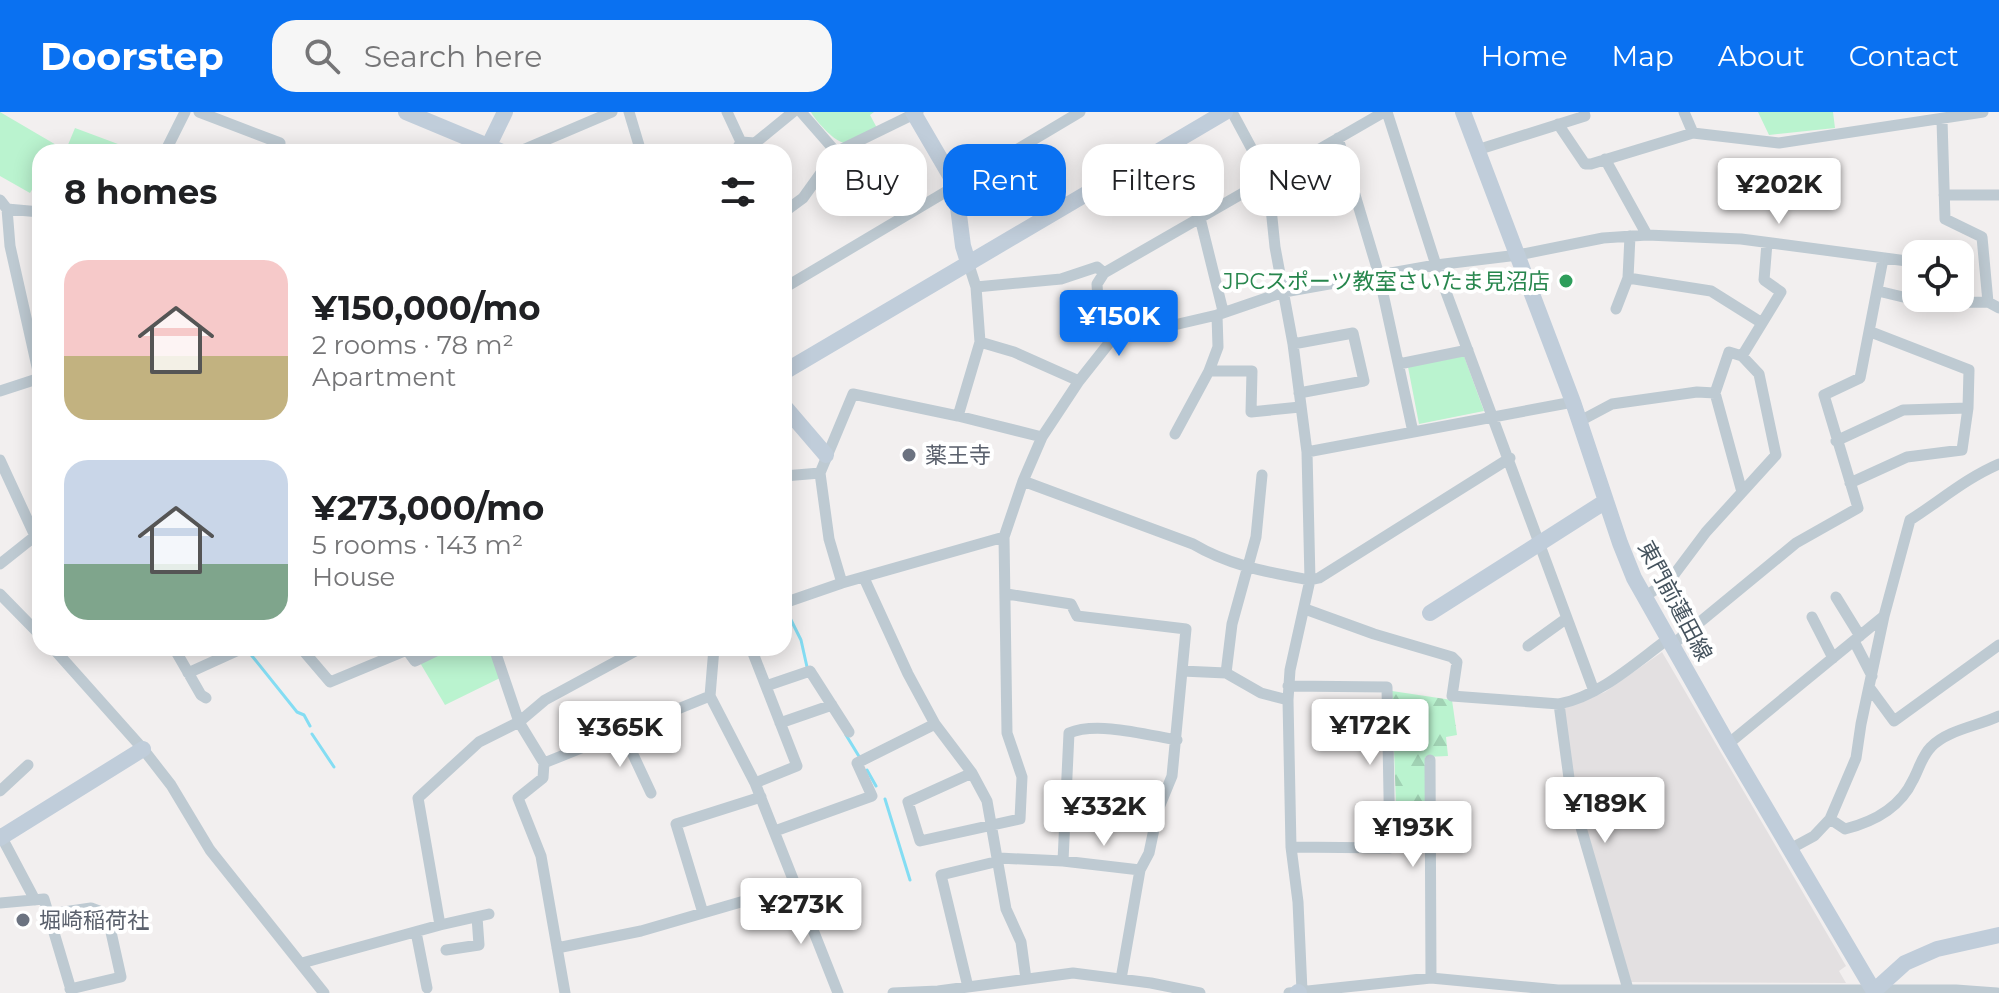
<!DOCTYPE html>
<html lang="en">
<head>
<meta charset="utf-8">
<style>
	body { margin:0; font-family:Montserrat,"Noto Sans JP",sans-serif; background:#f6f6f6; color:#202124; height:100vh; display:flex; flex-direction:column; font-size:30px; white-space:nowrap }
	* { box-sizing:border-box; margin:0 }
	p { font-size:26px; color:#757577 }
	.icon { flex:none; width:44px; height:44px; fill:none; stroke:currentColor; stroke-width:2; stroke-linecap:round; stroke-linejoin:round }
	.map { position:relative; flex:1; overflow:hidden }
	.panel { position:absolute; left:32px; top:32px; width:760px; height:512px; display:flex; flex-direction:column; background:#fff; border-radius:24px; box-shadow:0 4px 20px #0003 }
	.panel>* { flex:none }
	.hud { position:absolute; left:816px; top:32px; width:760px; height:72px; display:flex; gap:16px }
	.controls { position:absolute; left:1902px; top:128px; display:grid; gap:16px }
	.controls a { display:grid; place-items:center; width:72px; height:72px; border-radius:16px; background:#fff; box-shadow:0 4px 20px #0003; font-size:40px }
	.price { position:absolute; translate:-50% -68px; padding:0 18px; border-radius:8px; background:#fff; color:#222; font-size:26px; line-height:52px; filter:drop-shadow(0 2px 4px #0008) }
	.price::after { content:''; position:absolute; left:50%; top:48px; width:24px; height:18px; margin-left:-12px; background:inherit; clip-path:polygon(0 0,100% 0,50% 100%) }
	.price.selected { background:#0a71f1; color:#fff }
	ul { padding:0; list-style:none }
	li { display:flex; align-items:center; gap:24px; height:200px; padding:0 32px }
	li span { display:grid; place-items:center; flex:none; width:224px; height:160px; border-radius:24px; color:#555 }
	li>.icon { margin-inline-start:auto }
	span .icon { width:96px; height:96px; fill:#fffc; stroke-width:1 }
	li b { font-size:34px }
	h2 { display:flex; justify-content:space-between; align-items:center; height:96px; padding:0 32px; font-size:34px }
	.chip { padding:0 28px; border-radius:24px; background:#fff; box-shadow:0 4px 20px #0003; font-size:28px; line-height:72px }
	.chip.selected { background:#0a71f1; color:#fff }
	header { display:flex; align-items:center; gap:48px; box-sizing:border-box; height:112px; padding:0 40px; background:#0a71f1; color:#fff }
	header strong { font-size:38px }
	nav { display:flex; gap:44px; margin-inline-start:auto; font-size:28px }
	.search { width:560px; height:72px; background:#f6f6f6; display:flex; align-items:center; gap:20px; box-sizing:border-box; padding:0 28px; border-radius:24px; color:#757577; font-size:30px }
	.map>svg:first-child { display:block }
	.education { fill:#e3e0e1 }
	.green { fill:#baf3cf }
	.forest { fill:url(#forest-firs) }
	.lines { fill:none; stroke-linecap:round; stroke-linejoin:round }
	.stream { stroke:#84ddf3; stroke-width:3 }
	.street { stroke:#becad2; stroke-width:11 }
	.secondary { stroke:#c0cdda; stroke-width:16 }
	.leisure-dot { fill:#2e9e5b; stroke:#fff; stroke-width:3 }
	.worship-dot { fill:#6b7280; stroke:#fff; stroke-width:3 }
	.labels { text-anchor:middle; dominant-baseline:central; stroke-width:8; stroke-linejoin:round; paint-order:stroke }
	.leisure-label { font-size:22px; fill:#27864d; stroke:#fff; text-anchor:end }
	.worship-label { font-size:22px; fill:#5b616d; stroke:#fff; text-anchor:start }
	.street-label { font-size:22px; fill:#45535e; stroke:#fff }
</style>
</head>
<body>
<header>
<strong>Doorstep</strong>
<div class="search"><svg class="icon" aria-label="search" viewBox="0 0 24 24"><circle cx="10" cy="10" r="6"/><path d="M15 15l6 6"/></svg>Search here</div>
<nav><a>Home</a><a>Map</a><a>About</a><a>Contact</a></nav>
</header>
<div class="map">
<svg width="1999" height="881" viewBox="0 0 1999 881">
	<defs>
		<pattern id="forest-firs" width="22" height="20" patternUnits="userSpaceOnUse" patternTransform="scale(2)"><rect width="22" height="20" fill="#baf3cf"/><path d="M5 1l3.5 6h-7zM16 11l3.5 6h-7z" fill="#a1d2b4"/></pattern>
	</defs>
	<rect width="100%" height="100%" fill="#f2efef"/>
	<!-- education -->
	<path class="education" d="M1662,540L1846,854L1839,859L1846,871L1631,870L1588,724L1569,643L1563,597L1605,580Z"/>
	<!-- green -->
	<path class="green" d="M0,0L58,34L54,40H40V64L30,81L0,64Z
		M811,0H874L870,3L877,16C868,20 855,31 846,31C836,32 815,8 811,0Z
		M1758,0H1833L1835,16L1769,23Z
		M75,16L134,38L133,40H65Z
		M1464,244L1484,299L1419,312L1408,255Z
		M446,536H492L500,566L445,593L419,549Z"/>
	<!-- forest -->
	<path class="forest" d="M1392,579L1452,588L1457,623L1446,625L1448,644L1425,645L1427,693L1396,694Z"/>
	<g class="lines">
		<!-- stream -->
		<path class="stream" d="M784,494L801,528L807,555
			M248,539L297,600L304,603L310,614
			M312,622L334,655
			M846,623L860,646
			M867,658L876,674
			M885,687L910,768"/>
		<!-- street -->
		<path class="street" d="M199,0L280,31L276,40
			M629,0L641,40
			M727,0L741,30L735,40
			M801,0L836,40
			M1232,0L1268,67L1275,135L1293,232L1307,340L1310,468L1290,558L1288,588L1291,735L1298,790L1302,879
			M1387,0L1436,153L1594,579
			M1684,0L1693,21
			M1942,8L1945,107L1982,125L1988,190
			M1558,12L1585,52H1591L1693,21L1779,31L1983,0
			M1338,26L1379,163L1413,320
			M741,30L755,31L793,0
			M858,30L872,54L889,43
			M525,37L612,0
			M1477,38L1585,4L1584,0
			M165,40L185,0
			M672,40L678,38L690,40
			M1605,47L1647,123
			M1944,83H1999
			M0,88L7,97L40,100
			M7,97L10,134L40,268
			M784,100L803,86L836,40L918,0
			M1200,106L1223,199
			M968,150L976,175L1061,167L1097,155L1104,161L1384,0
			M1104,161L1097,172L1098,188L1113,191L1132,202L1174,213L1217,203L1284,180L1436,153L1518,143L1603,126L1647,123L1741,127L1907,149
			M1628,166L1711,179L1762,211
			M784,176L1080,0
			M1878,179L1928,191L1988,190L1999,196
			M1616,197L1628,166L1630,124
			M1079,208L1117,221
			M980,230L1014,240L1079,269
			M1293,232L1353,221L1364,269L1299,281
			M1742,244L1781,180L1764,168L1767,131
			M1399,252L1468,238
			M1209,259H1252L1251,300L1300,295
			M0,279L40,266
			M958,304L980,230L976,175
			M1580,309L1612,292L1697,280L1715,281L1742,380
			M1175,322L1209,259L1218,235L1217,203
			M1836,329L1903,298L1968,296
			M1307,340L1573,290
			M0,348L35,424L40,430
			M784,364L820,361
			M1023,369L1193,432C1230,454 1268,460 1310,468L1319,466L1510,346
			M1850,371L1907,345L1962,338L1968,296L1969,258L1871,220
			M0,452L39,421
			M864,466L908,562L935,612L972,661L987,689L1006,797L1021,830L1026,867
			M842,471L829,427L820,361L853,282L958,304L1042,325
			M0,482L40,523
			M1007,482L1071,492L1077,504L1186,517L1172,664L1158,698L1149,741L1140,758L1121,867
			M1644,485L1670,468L1706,420L1776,343L1759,262L1742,244L1729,240L1715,281
			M1836,485L1860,524
			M784,491L842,471L1004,425
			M1305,497L1374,522L1452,545L1457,550L1452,584L1559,592C1600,584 1635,551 1668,527
			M1812,505L1833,546
			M1854,529L1872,564
			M1672,533L1796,431L1858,396L1824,283L1860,266L1883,147
			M1528,534L1567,506
			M53,536L143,637L171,673L210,738L324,881
			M174,536L201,583L206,586
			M301,536L330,570L407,538L415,549L442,536
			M494,536L519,610L544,651L543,666L518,686L541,744L565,881
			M714,536L710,584L755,671L838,881
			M751,536L797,654L755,671
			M1182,559L1226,561L1261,581L1288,588
			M188,561L243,536
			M1226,561L1232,512L1256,425L1262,363
			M766,574L810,559L849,620
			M1288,574L1387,575L1390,736L1291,735
			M1869,575L1894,609L1999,533
			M1559,592L1571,681L1628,877
			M780,611L832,593
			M622,619L651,681
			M1728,632L1884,504
			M1430,648L1431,866
			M544,651L710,584
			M972,661L908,690L920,729L1020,707L1022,665L1007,621L1004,425L1023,369L1042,325L1079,269L1132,202
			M0,679L28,653
			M1830,707L1845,717C1873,710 1900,696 1913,668C1919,657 1922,644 1931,635C1947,618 1978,614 1999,604
			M775,719L872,684L857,651L935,612
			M0,722L35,788
			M1790,737L1814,724L1830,707L1856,646L1861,612L1884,504L1910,408C1940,389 1966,366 1999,352
			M999,746L1063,749L1140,758
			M1063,749L1069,621C1097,609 1147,623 1177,628
			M0,791L44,787L72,881
			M703,801L676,712L761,685
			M50,802L91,796L107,802L121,865L70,877
			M440,813L489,802
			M416,820L427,876
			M557,836L641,819L796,774
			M446,838L479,833L477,805
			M302,851L440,813L418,686L479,630L519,610L545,588L641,536
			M968,875L941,763L999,749
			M893,881L938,879L1073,861L1151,871L1200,881
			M1289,881L1431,866L1558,878H1956L1997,881"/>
		<!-- secondary -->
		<path class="secondary" d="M406,0L502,40
			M913,0L955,72L963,134L968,150
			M1463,0L1573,290L1620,431L1634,466L1728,632L1875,881
			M489,33L505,0
			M784,260L1225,0
			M784,294L826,343
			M1430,501L1606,389
			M0,726L143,637
			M1874,879L1905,851L1937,837L1999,823
			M1298,880L1299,881"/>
	</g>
	<!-- markers -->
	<circle class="leisure-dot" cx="1566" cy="169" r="8"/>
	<g class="worship-dot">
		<circle cx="909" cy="343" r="8"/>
		<circle cx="23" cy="808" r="8"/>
	</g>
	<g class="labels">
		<!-- leisure labels -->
		<g class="leisure-label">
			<text x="1550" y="169">JPCスポーツ教室さいたま見沼店</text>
		</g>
		<!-- worship labels -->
		<g class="worship-label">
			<text x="925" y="343">薬王寺</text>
			<text x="39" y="808">堀崎稲荷社</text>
		</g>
		<!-- street labels -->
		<g class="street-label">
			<text transform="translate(1675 489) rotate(62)">東門前蓮田線</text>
		</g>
	</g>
</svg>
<div class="controls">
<a><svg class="icon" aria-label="locate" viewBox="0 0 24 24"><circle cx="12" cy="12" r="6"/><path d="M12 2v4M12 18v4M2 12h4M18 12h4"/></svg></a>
</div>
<b class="price" style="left:1779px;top:114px">¥202K</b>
<b class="price selected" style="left:1119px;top:246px">¥150K</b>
<b class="price" style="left:1370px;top:655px">¥172K</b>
<b class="price" style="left:620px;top:657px">¥365K</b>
<b class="price" style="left:1605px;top:733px">¥189K</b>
<b class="price" style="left:1104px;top:736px">¥332K</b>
<b class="price" style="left:1413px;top:757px">¥193K</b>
<b class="price" style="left:801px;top:834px">¥273K</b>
<div class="hud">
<a class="chip">Buy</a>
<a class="chip selected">Rent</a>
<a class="chip">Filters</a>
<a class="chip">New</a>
</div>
<section class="panel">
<h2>8 homes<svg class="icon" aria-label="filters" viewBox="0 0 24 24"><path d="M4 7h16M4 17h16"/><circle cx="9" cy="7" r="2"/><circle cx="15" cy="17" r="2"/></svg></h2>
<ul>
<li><span style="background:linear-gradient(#f6c9c9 60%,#c2b280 0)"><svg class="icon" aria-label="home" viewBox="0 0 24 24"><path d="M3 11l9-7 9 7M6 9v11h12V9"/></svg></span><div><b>¥150,000/mo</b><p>2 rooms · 78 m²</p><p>Apartment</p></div></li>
<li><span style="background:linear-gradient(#c9d6e8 65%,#7fa58c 0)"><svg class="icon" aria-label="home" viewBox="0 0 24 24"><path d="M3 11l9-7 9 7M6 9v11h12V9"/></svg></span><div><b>¥273,000/mo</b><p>5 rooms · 143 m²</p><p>House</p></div></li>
</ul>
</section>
</div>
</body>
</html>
